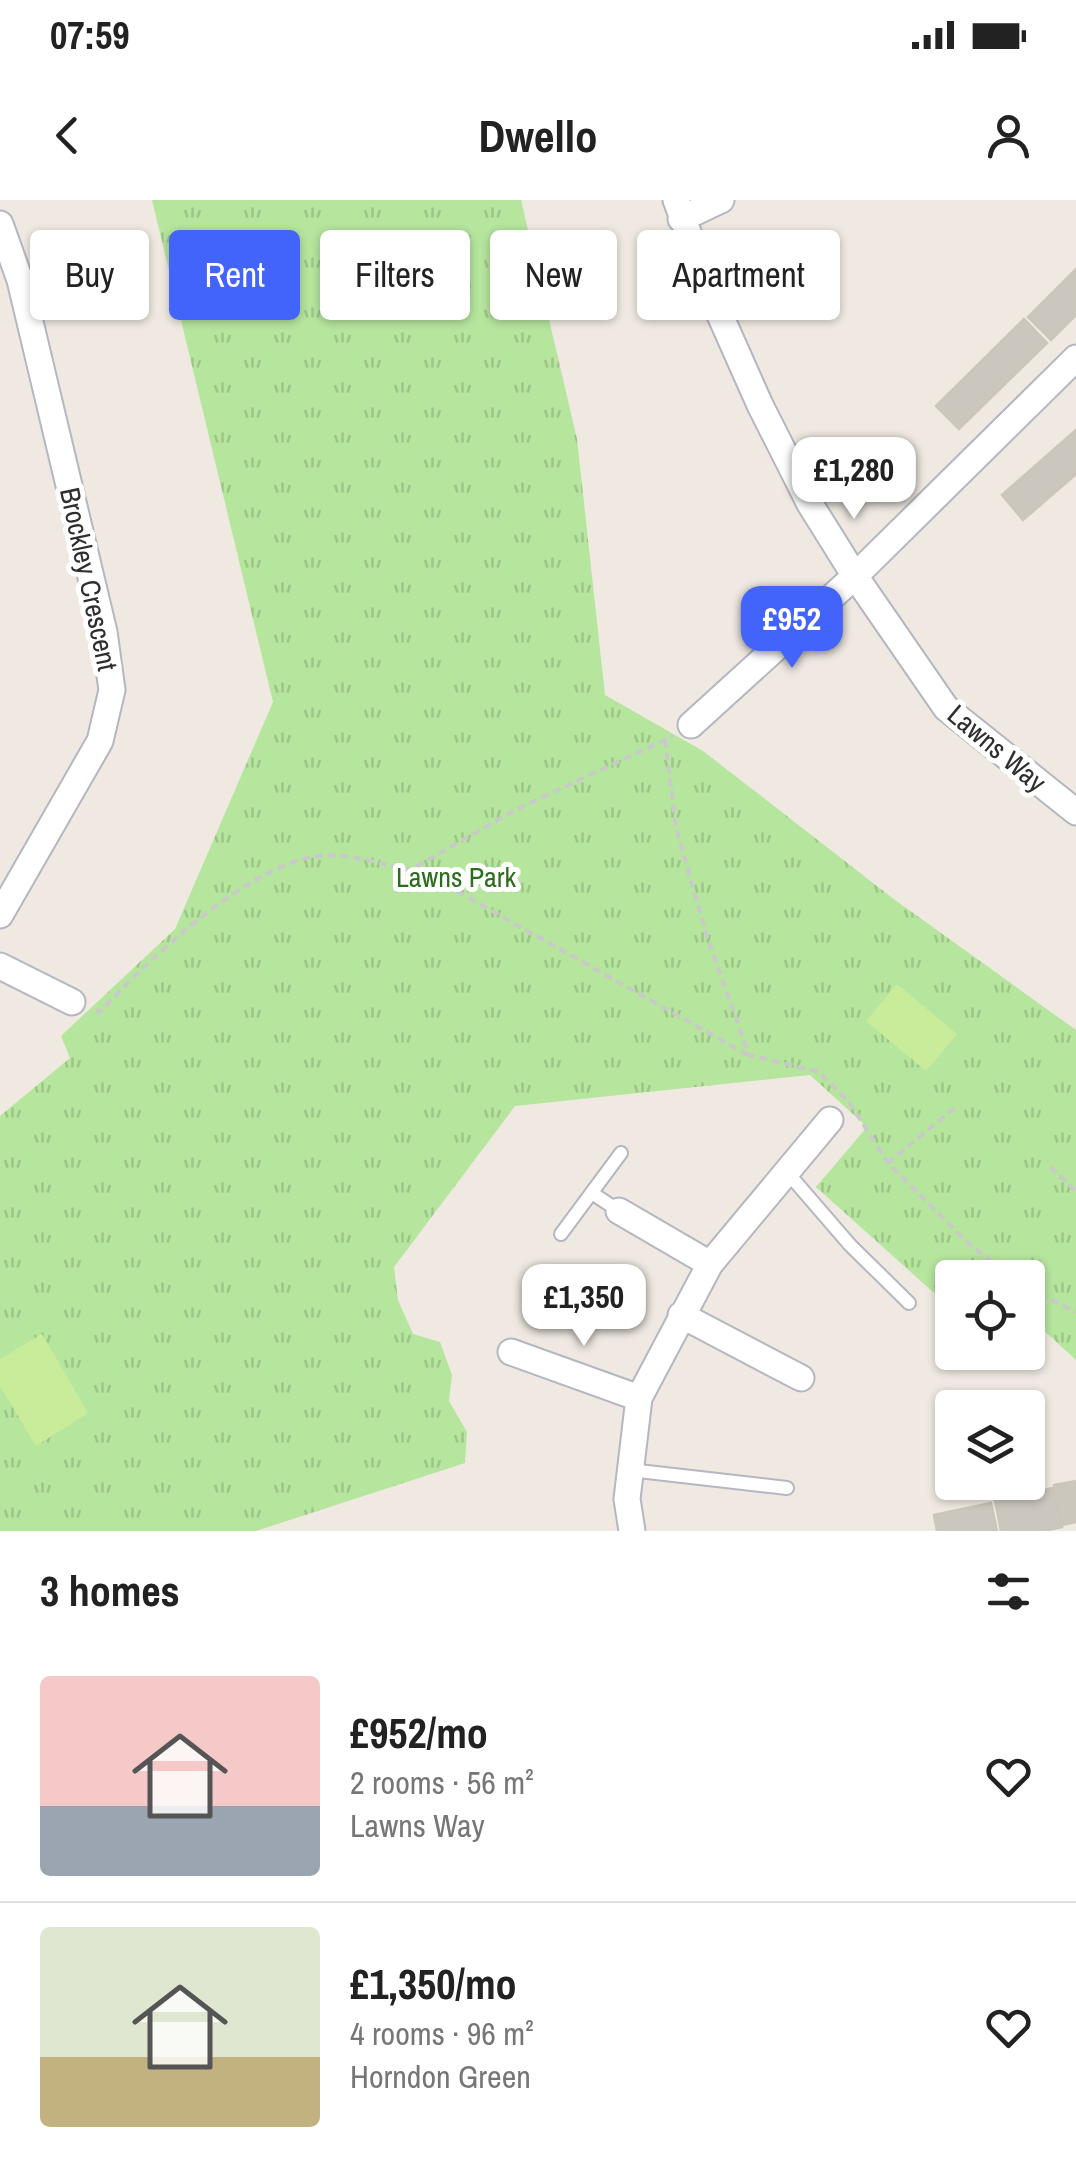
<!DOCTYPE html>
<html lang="en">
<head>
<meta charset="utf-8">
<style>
	body { margin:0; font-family:"Archivo Narrow",sans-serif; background:#f6f6f6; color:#222; height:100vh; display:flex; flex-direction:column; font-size:38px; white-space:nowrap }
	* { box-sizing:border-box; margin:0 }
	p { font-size:32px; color:#767676 }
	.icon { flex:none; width:55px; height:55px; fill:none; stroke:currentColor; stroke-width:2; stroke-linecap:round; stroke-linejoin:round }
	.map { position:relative; height:1331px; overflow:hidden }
	.sheet { display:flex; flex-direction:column; background:#fff; flex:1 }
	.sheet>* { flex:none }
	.guide { position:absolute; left:30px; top:30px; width:1018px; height:90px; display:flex; gap:20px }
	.tools { position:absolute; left:935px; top:1060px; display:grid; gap:20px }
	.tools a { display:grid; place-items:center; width:110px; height:110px; border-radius:10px; background:#fff; box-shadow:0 2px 8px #0004; font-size:50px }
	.price { position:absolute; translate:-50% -85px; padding:0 22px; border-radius:20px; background:#fff; color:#222; font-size:32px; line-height:65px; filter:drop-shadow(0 2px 5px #0008) }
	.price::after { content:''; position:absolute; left:50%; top:60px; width:30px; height:22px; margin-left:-15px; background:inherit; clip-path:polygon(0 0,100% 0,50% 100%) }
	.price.selected { background:#4264fb; color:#fff }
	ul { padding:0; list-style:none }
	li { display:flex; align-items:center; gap:30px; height:250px; padding:0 40px }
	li+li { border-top:2px solid #e0e0e0 }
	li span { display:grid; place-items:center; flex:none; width:280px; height:200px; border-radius:10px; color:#555 }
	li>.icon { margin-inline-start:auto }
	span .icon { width:120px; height:120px; fill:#fffc; stroke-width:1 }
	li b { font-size:42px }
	h2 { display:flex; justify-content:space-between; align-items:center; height:120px; padding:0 40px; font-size:42px }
	.chip { padding:0 35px; border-radius:10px; background:#fff; box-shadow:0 2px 8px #0004; font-size:35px; line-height:90px }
	.chip.selected { background:#4264fb; color:#fff }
	.status { display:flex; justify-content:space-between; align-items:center; height:70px; padding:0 50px; background:#fff; direction:ltr }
	.status svg { height:28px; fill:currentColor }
	header { display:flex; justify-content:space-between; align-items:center; height:130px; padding:0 40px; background:#fff; font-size:45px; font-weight:700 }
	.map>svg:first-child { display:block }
	.park { fill:url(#park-tufts) }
	.pitch { fill:#c9ec9a }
	.building { fill:#cbc7bf; stroke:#cbc5ba; stroke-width:2.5 }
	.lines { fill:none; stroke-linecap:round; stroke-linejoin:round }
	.service-casing { stroke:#b4b7c1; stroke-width:16 }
	.minor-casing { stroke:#b4b7c1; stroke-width:29 }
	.path { stroke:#c9c9c9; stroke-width:4; stroke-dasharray:8 5; stroke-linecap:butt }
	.service { stroke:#fff; stroke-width:12 }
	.minor { stroke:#fff; stroke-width:25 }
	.labels { text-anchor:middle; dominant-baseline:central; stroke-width:10; stroke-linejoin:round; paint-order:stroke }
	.street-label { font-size:28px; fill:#2e2e2e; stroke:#fff }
	.park-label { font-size:28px; fill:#2c6e1b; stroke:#fff }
</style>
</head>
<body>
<div class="status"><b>07:59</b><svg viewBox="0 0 49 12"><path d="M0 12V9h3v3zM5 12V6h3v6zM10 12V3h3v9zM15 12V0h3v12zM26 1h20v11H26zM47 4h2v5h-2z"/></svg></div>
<header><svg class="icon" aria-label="back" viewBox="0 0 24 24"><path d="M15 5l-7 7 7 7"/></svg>Dwello<svg class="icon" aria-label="person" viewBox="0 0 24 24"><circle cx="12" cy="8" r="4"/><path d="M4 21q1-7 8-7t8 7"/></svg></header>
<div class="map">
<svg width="1076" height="1331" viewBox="0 0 1076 1331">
	<defs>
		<pattern id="park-tufts" width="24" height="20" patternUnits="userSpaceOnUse" patternTransform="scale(2.5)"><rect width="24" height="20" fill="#b6e59e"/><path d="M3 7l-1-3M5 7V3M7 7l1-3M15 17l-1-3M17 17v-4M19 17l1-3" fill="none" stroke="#9dc588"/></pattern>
	</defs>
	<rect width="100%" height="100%" fill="#efe9e1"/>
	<!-- park -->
	<path class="park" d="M152,0H521L577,239L605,495L703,551L895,700L1076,830V1160L1028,1116V1078H952V1109L816,987L867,927L810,875L515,906L394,1067L398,1100L413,1134L440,1142L452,1175L449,1201L467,1232L465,1263L256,1331H0V916L70,858L61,836L175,729L273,502Z"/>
	<!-- pitch -->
	<path class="pitch" d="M897,784L957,834L926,871L866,821Z
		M42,1134L88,1213L36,1246L0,1186V1159Z"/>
	<!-- building -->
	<path class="building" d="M1076,69V115L1051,140L1028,117Z
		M1024,119L1047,143L959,229L936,206Z
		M1076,230V274L1023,320L1002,295Z
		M1076,1281V1322L1062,1325L1054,1285Z
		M1053,1288L1062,1327L1043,1331H1001L995,1300Z
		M991,1303L997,1331H937L934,1315Z"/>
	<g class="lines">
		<defs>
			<path id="service" d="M787,972L850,1045L909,1103
				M592,993L619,1011
				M561,1034L621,953
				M630,1270L787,1288"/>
			<path id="minor" d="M676,0L712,97L760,205L810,304L855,376L946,508L1076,612
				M681,19L721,0
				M0,24L20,80L104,432L112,490L100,541L0,715
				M691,525L855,376L1076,158
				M0,766L72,802
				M619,1011L710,1064
				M681,1115L801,1178
				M511,1152L639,1198
				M632,1331L627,1299L639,1198L710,1064L830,920"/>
		</defs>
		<!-- service casing -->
		<use href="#service" class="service-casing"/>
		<!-- minor casing -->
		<use href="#minor" class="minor-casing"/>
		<!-- path -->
		<path class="path" d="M665,540L676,627L707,737L749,855L819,872L849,902L888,963L968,1043L1014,1078
			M410,670L453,689L748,855
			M96,810L100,812C147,761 248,664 319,656C349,653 381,664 410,670L517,609L673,536
			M888,963L958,905
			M1050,967L1076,991
			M1028,1088L1076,1112"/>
		<!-- service -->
		<use href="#service" class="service"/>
		<!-- minor -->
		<use href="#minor" class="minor"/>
	</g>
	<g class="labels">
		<!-- street labels -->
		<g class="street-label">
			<text transform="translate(89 379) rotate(78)">Brockley Crescent</text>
			<text transform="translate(997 548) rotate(40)">Lawns Way</text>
		</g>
		<!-- park labels -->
		<g class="park-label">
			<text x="456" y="677">Lawns Park</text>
		</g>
	</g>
</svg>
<div class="tools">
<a><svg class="icon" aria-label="locate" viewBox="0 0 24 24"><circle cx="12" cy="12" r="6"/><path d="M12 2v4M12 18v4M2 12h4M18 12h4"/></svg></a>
<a><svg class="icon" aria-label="layers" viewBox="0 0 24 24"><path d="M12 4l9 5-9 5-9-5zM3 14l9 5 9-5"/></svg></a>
</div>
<b class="price" style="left:854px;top:322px">£1,280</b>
<b class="price selected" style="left:792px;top:471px">£952</b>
<b class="price" style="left:584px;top:1149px">£1,350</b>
<div class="guide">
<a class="chip">Buy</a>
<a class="chip selected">Rent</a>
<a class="chip">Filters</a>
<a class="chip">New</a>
<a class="chip">Apartment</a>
</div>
</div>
<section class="sheet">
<h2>3 homes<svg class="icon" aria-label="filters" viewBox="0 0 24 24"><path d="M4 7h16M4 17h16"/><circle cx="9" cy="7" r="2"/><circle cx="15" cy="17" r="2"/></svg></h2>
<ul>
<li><span style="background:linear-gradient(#f6c9c9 65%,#9aa5b1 0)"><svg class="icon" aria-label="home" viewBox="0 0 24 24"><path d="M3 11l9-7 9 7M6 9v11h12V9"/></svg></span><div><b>£952/mo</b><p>2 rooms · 56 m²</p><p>Lawns Way</p></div><svg class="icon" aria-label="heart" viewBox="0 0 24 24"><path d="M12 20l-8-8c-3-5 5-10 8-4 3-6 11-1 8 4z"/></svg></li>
<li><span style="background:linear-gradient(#dfe7d0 65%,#c2b280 0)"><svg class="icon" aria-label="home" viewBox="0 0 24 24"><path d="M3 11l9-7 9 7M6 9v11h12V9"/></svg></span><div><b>£1,350/mo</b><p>4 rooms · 96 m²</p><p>Horndon Green</p></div><svg class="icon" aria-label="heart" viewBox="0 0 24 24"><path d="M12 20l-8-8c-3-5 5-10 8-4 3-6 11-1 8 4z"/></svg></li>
</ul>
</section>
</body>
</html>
